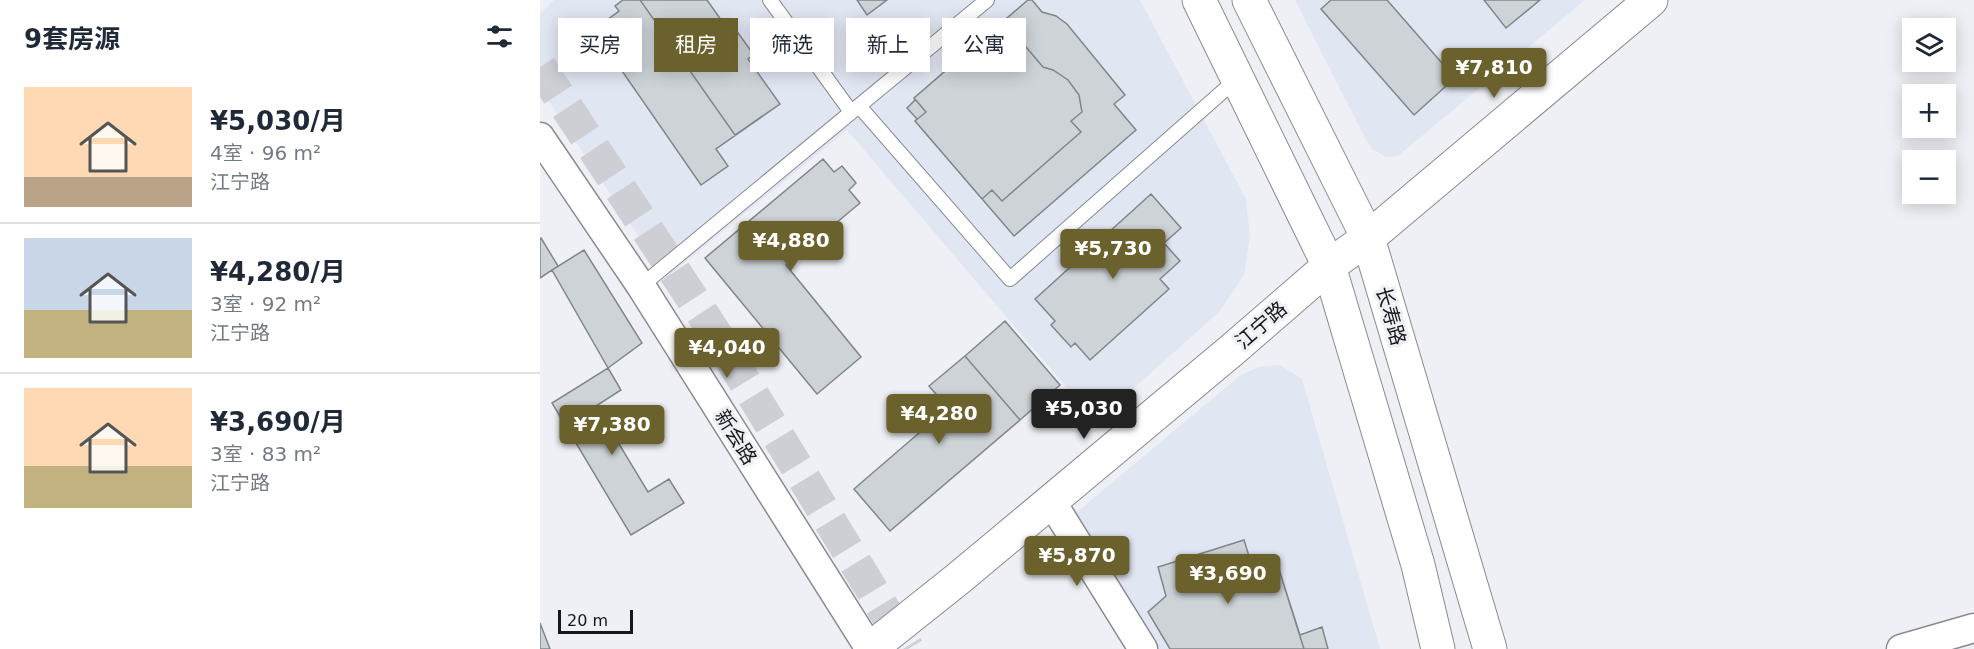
<!DOCTYPE html>
<html lang="zh">
<head>
<meta charset="utf-8">
<style>
	body { margin:0; font-family:"DejaVu Sans","Noto Sans SC",sans-serif; background:#f6f6f7; color:#1f2937; height:100vh; display:flex; flex-direction:column; font-size:22px; white-space:nowrap }
	* { box-sizing:border-box; margin:0 }
	p { font-size:20px; color:#747a83 }
	.icon { flex:none; width:33px; height:33px; fill:none; stroke:currentColor; stroke-width:2; stroke-linecap:round; stroke-linejoin:round }
	.map { position:relative; flex:1; overflow:hidden }
	.sheet { display:flex; flex-direction:column; background:#fff; width:540px }
	.sheet>* { flex:none }
	.banner { position:absolute; left:18px; top:18px; width:570px; height:54px; display:flex; gap:12px }
	.controls { position:absolute; left:1362px; top:18px; display:grid; gap:12px }
	.controls a { display:grid; place-items:center; width:54px; height:54px; border-radius:0px; background:#fff; box-shadow:0 3px 15px #0003; font-size:30px }
	.scale { position:absolute; left:18px; bottom:15px; width:75px; box-sizing:border-box; padding-left:6px; border:3px solid #161718; border-top:0; font-size:16px; line-height:21px; white-space:nowrap; color:#161718; -webkit-text-stroke:4px #eef0f5; paint-order:stroke }
	.price { position:absolute; translate:-50% -51px; padding:0 14px; border-radius:6px; background:#6a612d; color:#fff; font-size:20px; line-height:39px; filter:drop-shadow(0 2px 3px #0008) }
	.price::after { content:''; position:absolute; left:50%; top:36px; width:18px; height:14px; margin-left:-9px; background:inherit; clip-path:polygon(0 0,100% 0,50% 100%) }
	.price.current { background:#222; color:#fff }
	ul { padding:0; list-style:none }
	li { display:flex; align-items:center; gap:18px; height:150px; padding:0 24px }
	li+li { border-top:2px solid #e0e1e3 }
	li span { display:grid; place-items:center; flex:none; width:168px; height:120px; border-radius:0px; color:#555 }
	li>.icon { margin-inline-start:auto }
	span .icon { width:72px; height:72px; fill:#fffc; stroke-width:1 }
	li b { font-size:26px }
	h2 { display:flex; justify-content:space-between; align-items:center; height:72px; padding:0 24px; font-size:26px }
	.pill { padding:0 21px; border-radius:0px; background:#fff; box-shadow:0 3px 15px #0003; font-size:21px; line-height:54px }
	.pill.current { background:#6a612d; color:#fff }
	main { display:flex; flex:1; min-height:0 }
	.map>svg:first-child { display:block }
	.built { fill:#e1e6f3 }
	.building { fill:#ced3d7; stroke:#81868a; stroke-width:1.5 }
	.lines { fill:none; stroke-linecap:round; stroke-linejoin:round }
	.trunk-tunnel { stroke:#cecfd4; stroke-width:33; stroke-dasharray:33 16; stroke-linecap:butt }
	.service-casing { stroke:#898b90; stroke-width:16 }
	.minor-casing { stroke:#898b90; stroke-width:31 }
	.secondary-casing { stroke:#898b90; stroke-width:35 }
	.primary-casing { stroke:#898b90; stroke-width:35 }
	.service { stroke:#fff; stroke-width:14 }
	.minor { stroke:#fff; stroke-width:28 }
	.secondary { stroke:#fff; stroke-width:33 }
	.primary { stroke:#fff; stroke-width:33 }
	.labels { text-anchor:middle; dominant-baseline:central; stroke-width:6; stroke-linejoin:round; paint-order:stroke }
	.street-label { font-size:20px; fill:#161718; stroke:#eef0f5 }
</style>
</head>
<body>
<main>
<section class="sheet">
<h2>9套房源<svg class="icon" aria-label="filters" viewBox="0 0 24 24"><path d="M4 7h16M4 17h16"/><circle cx="9" cy="7" r="2"/><circle cx="15" cy="17" r="2"/></svg></h2>
<ul>
<li><span style="background:linear-gradient(#ffd9b3 75%,#b9a48a 0)"><svg class="icon" aria-label="home" viewBox="0 0 24 24"><path d="M3 11l9-7 9 7M6 9v11h12V9"/></svg></span><div><b>¥5,030/月</b><p>4室 · 96 m²</p><p>江宁路</p></div></li>
<li><span style="background:linear-gradient(#c9d6e8 60%,#c2b280 0)"><svg class="icon" aria-label="home" viewBox="0 0 24 24"><path d="M3 11l9-7 9 7M6 9v11h12V9"/></svg></span><div><b>¥4,280/月</b><p>3室 · 92 m²</p><p>江宁路</p></div></li>
<li><span style="background:linear-gradient(#ffd9b3 65%,#c2b280 0)"><svg class="icon" aria-label="home" viewBox="0 0 24 24"><path d="M3 11l9-7 9 7M6 9v11h12V9"/></svg></span><div><b>¥3,690/月</b><p>3室 · 83 m²</p><p>江宁路</p></div></li>
</ul>
</section>
<div class="map">
<svg width="1434" height="649" viewBox="0 0 1434 649">
	<rect width="100%" height="100%" fill="#eef0f5"/>
	<!-- built -->
	<path class="built" d="M14,0H600L706,199L710,237L704,275L680,311L556,422L307,130L126,278L0,88V14Z
		M755,0H1045L858,156L846,157L832,149L825,138Z
		M740,365L762,379L840,649H614L531,517L701,375L719,367Z"/>
	<!-- building -->
	<path class="building" d="M83,0H167L186,27L191,23L214,55L208,59L240,104L176,149L188,166L161,185L64,45L67,43L64,34L67,20L79,11L75,6Z
		M100,0H167L186,27L191,23L214,55L208,59L240,104L195,135Z
		M317,0H347L327,15Z
		M317,0H347L327,15Z
		M488,0H492L502,12L516,16L527,24L585,95L574,104L596,130L474,236L375,121L377,119L367,108L375,100L374,98Z
		M791,0H847L915,78L874,115L781,9Z
		M944,0H1000L966,28Z
		M453,29L465,43L475,34L503,67L513,70L528,80L539,95L542,112L531,121L541,132L462,201L452,190L442,199L375,121L386,112L374,98Z
		M283,159L294,172L302,166L316,183L309,190L320,203L246,265L321,357L277,394L165,258Z
		M611,194L641,228L624,243L640,261L620,279L629,289L550,360L535,343L531,347L511,325L515,321L495,299Z
		M1,238L18,266L0,278V239Z
		M44,250L102,343L68,368L12,270Z
		M465,321L520,385L480,420L425,356Z
		M425,356L480,420L350,531L314,489L408,408L389,386Z
		M68,368L81,390L56,406L108,492L129,479L144,503L91,535L12,403Z
		M704,540L712,566L735,557L764,649H630L608,612L626,596L618,567Z
		M704,540L712,566L735,557L760,635L782,627L788,649H630L608,612L626,596L618,567Z
		M0,623L10,649H0Z"/>
	<g class="lines">
		<!-- trunk-tunnel -->
		<path class="trunk-tunnel" d="M0,67L175,333L368,649"/>
		<defs>
			<path id="service" d="M230,0L311,112
				M319,106L470,279L698,78
				M101,286L447,0"/>
			<path id="minor" d="M0,137L101,286L330,649
				M511,501L603,649
				M1361,649L1434,628"/>
			<path id="secondary" d="M330,649L419,578L692,350L789,266L828,238L1111,0"/>
			<path id="primary" d="M659,0L789,266L878,565L898,649
				M709,0L828,238L950,649"/>
		</defs>
		<!-- service casing -->
		<use href="#service" class="service-casing"/>
		<!-- minor casing -->
		<use href="#minor" class="minor-casing"/>
		<!-- secondary casing -->
		<use href="#secondary" class="secondary-casing"/>
		<!-- primary casing -->
		<use href="#primary" class="primary-casing"/>
		<!-- service -->
		<use href="#service" class="service"/>
		<!-- minor -->
		<use href="#minor" class="minor"/>
		<!-- secondary -->
		<use href="#secondary" class="secondary"/>
		<!-- primary -->
		<use href="#primary" class="primary"/>
	</g>
	<g class="labels">
		<!-- street labels -->
		<g class="street-label">
			<text transform="translate(851 316) rotate(74)">长寿路</text>
			<text transform="translate(721 325) rotate(-41)">江宁路</text>
			<text transform="translate(196 437) rotate(58)">新会路</text>
		</g>
	</g>
</svg>
<div class="controls">
<a><svg class="icon" aria-label="layers" viewBox="0 0 24 24"><path d="M12 4l9 5-9 5-9-5zM3 14l9 5 9-5"/></svg></a>
<a>+</a>
<a>−</a>
</div>
<div class="scale">20 m</div>
<b class="price" style="left:954px;top:99px">¥7,810</b>
<b class="price" style="left:251px;top:272px">¥4,880</b>
<b class="price" style="left:573px;top:280px">¥5,730</b>
<b class="price" style="left:187px;top:379px">¥4,040</b>
<b class="price current" style="left:544px;top:440px">¥5,030</b>
<b class="price" style="left:399px;top:445px">¥4,280</b>
<b class="price" style="left:72px;top:456px">¥7,380</b>
<b class="price" style="left:537px;top:587px">¥5,870</b>
<b class="price" style="left:688px;top:605px">¥3,690</b>
<div class="banner">
<a class="pill">买房</a>
<a class="pill current">租房</a>
<a class="pill">筛选</a>
<a class="pill">新上</a>
<a class="pill">公寓</a>
</div>
</div>
</main>
</body>
</html>
